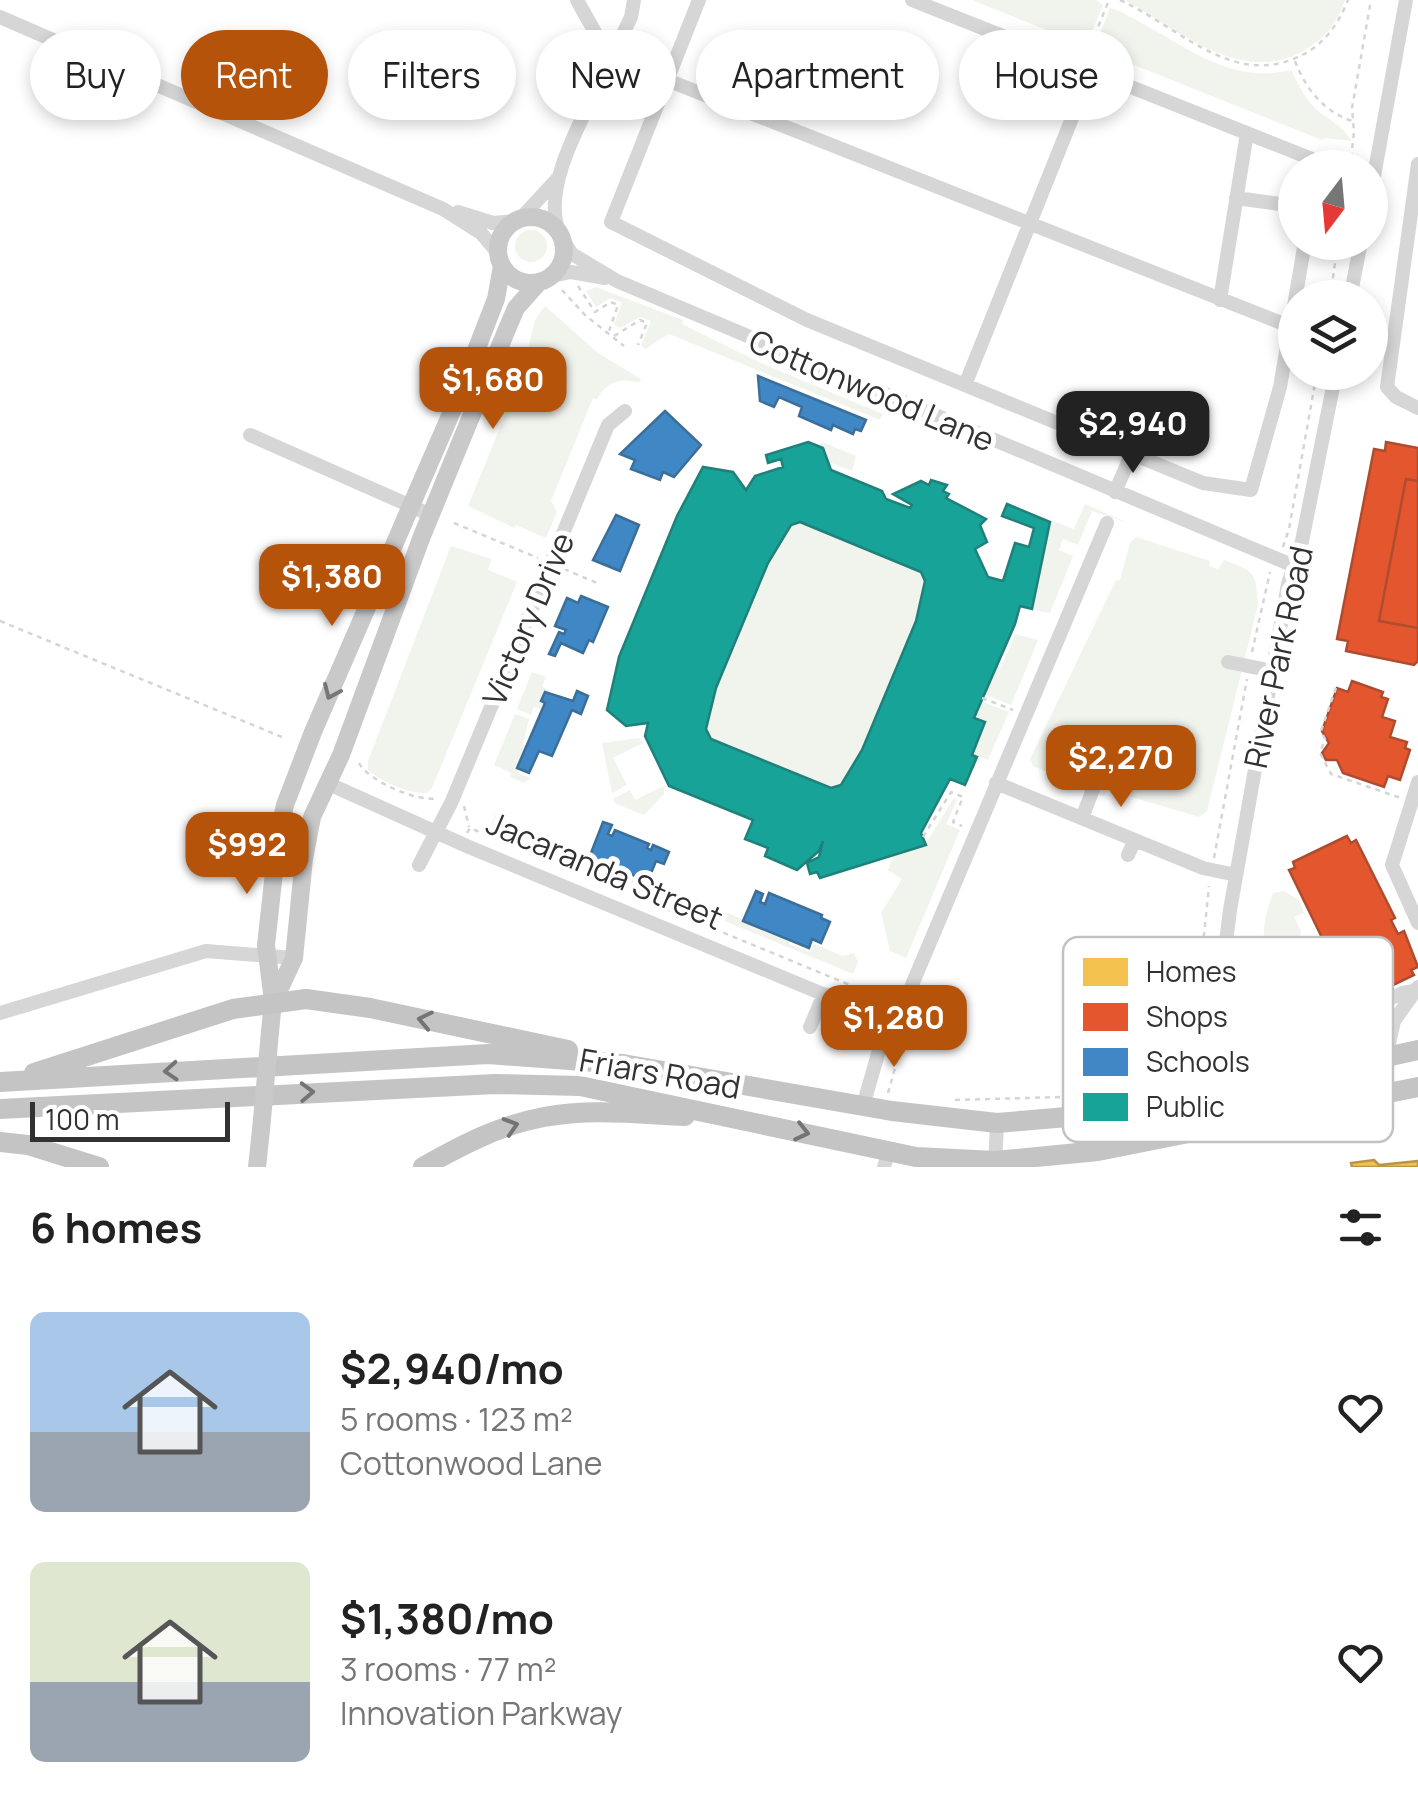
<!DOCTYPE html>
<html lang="en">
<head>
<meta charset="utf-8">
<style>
	body { margin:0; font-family:Manrope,sans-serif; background:#f6f6f6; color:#222; height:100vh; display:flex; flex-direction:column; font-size:38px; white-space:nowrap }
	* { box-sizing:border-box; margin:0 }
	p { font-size:32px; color:#767676 }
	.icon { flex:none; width:55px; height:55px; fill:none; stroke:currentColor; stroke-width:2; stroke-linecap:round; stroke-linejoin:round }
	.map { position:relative; height:1167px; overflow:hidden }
	.details { display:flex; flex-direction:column; background:#fff; flex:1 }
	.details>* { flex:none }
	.top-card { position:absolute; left:30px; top:30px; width:1360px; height:90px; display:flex; gap:20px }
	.needle { width:65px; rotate:196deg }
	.controls { position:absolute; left:1278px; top:150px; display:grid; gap:20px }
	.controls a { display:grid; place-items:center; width:110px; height:110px; border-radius:50%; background:#fff; box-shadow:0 5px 15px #0003; font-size:50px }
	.scale { position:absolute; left:30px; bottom:25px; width:200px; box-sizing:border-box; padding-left:10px; border:5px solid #323232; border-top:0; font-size:28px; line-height:35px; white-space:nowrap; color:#323232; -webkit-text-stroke:8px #fff; paint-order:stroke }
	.price { position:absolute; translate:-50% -85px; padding:0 22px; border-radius:20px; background:#b45309; color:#fff; font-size:32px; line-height:65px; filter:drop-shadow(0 2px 5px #0008) }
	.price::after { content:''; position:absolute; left:50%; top:60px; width:30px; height:22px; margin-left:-15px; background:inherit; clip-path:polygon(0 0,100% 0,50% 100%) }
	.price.current { background:#222; color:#fff }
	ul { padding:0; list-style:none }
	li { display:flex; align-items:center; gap:30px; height:250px; padding:0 30px }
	li span { display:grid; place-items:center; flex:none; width:280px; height:200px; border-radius:15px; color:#555 }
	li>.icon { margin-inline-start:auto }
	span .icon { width:120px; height:120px; fill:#fffc; stroke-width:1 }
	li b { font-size:42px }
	h2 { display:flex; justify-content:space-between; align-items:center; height:120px; padding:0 30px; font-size:42px }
	.pill { padding:0 35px; border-radius:45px; background:#fff; box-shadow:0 5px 15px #0003; font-size:35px; line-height:90px }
	.pill.current { background:#b45309; color:#fff }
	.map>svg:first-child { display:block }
	.green { fill:#f0f4ed }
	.homes { fill:#f2c14e; stroke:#b89646; stroke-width:2.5 }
	.shops { fill:#e4572e; stroke:#af4c2f; stroke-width:2.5 }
	.schools { fill:#3f88c5; stroke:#3b6e99; stroke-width:2.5 }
	.public { fill:#17a398; stroke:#1f8179; stroke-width:2.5; fill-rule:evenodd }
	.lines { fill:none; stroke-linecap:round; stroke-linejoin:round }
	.path { stroke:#d5d5d5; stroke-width:2.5; stroke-dasharray:5 5; stroke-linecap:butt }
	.minor { stroke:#d6d6d6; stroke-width:14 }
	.major { stroke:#c9c9c9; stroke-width:18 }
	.highway { stroke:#c4c4c4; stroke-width:20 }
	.major-bridge { stroke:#c9c9c9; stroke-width:18 }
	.oneway { stroke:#767676 }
	.oneway2 { stroke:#747474 }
	.labels { text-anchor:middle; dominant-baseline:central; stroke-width:10; stroke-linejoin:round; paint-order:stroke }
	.street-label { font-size:32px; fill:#323232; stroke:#fff }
	.key { fill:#fff; stroke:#c2c2c2; stroke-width:2.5 }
	.key-label { font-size:28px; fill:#323232 }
</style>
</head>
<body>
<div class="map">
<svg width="1418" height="1167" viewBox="0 0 1418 1167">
	<rect width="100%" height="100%" fill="#fff"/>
	<!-- green -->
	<path class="green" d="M972,0H1096L1103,5L1086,46Z
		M1125,0H1345C1338,21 1327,36 1308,48C1246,89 1178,31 1125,0Z
		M1110,8C1122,11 1134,19 1145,25C1193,51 1233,84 1291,70C1298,83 1303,96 1314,107C1326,119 1344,125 1351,141L1325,138L1322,140L1094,49Z
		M515 246a16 16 0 1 1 32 0a16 16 0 1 1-32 0Z
		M596,287L683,320L682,324L763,364L883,414L880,420L669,334L645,349L641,346L651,321L640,317L620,328L614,324L622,303L611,298L596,307L586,291Z
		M545,306L598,353L641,379L639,383C621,377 606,382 597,399L593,398L551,501L557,512L546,538L516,525L514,528L468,506L522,374L535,320Z
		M808,442L820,446L822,442L856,456L852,471L829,462L831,470L882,491L886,499L909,508L911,505L893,494L921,481L929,484L931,480L947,485L944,490L949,494L947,498L986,519L980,525L987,542L975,549L988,577L1003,581L1007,577L1015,543L1029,547L1034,529L1002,516L1007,504L1074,529L1085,504L1128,523L1092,511L1078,545L1063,539L1059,550L1073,556L1050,613L1019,607L1015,624L996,666L1001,667L1015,634L1038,640L1011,705L984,694L982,702L1009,712L988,760L977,756L965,785L950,780L921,833L926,843L954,798L957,800L946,824L960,830L906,958L890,951L881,913L902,879L888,870L894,855L820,878L817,872L810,874L806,862L797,870L765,856L768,848L745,839L752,820L669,786L645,736L647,724L626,726L607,710C627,626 662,543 703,467L733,472L746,489L755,476L783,467L781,459L768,463L766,455Z
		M1136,537L1210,561L1209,566L1218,569L1224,560C1255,571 1256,572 1258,605L1207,811L1199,817L1108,790L1104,796L1033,766L1030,759L1116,580H1120L1130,543Z
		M451,546L492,559L488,570L517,582L432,788L427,793C409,794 382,782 368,770V761Z
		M532,672L546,677L542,687L550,690L541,701L545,703L542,710L534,707L531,715L517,709Z
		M515,714L529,719L523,744L527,746L518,768L519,773L531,778L524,783L510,777L511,773L494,765Z
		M639,738L643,743L613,758L627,785L612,793L602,743Z
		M664,786V794L644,815L616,804L613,799L630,790L635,800Z
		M495,815L558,841L554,851L491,825Z
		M578,849L590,855V858L661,887L658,894L574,859Z
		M1284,891L1299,900L1304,913L1294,917L1301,931L1299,939L1307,951L1303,956L1309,971L1315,973L1328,1005L1351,1022L1346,1028C1318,1022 1275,982 1267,954C1260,933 1266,913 1273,893Z
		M696,899L790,940L789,944L810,952L814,944L843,956L854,953L858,962L853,974L693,908Z"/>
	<!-- homes -->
	<path class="homes" d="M1374,1160L1379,1165L1418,1161V1167H1352L1351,1163Z"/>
	<!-- shops -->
	<path class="shops" d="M1386,442L1418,448V661L1414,665L1346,651L1348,641L1337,639L1374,449L1385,451Z
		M1406,479L1418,481V628L1379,621Z
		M1352,681L1383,692L1381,697L1388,699L1382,717L1395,721L1390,737L1407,742L1405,748L1410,750L1400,780L1388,776L1384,787L1343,773L1337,760H1326L1322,753L1329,743L1322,731L1337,688L1348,692Z
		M1347,836L1351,843L1356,840L1395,918L1391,920L1398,934L1404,931L1418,967L1411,970L1414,975L1360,1001L1357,994L1351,997L1289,870L1295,868L1293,862Z"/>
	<!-- schools -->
	<path class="schools" d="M758,376L866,420L861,431L855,429L853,434L833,425L831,430L799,416L802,407L779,397L774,407L760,401Z
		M665,411L701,445L674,477L663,472L660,480L631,469L635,460L620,454Z
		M616,515L639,525L620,571L593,560Z
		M581,596L608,607L593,642L589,640L583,653L561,643L555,656L549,654L559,632L564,634L566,630L555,626L567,598L578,603Z
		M577,691L588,696L581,714L572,710L552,756L539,751L529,773L517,768L545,703L541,701L545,692L573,701Z
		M603,822L612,825L608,834L612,836L615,830L649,844L647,848L651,850L653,845L669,852L664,864L656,861L648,881L589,858Z
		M756,891L763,894L760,902L765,904L769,893L822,915L821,918L830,922L821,943L812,939L809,948L743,921Z"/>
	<!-- public -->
	<path class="public" d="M808,442L823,448L831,470L882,491L886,499L910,508L912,505L893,494L921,481L929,485L931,480L947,485L943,491L949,494L946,498L986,519L980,525L987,542L975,549L988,577L1003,581L1015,543L1029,547L1034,528L1002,516L1007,504L1050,522L1032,609L1020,606L1015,624L974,718L985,722L972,755L977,757L965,785L950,779L921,833L926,845L820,878L817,872L810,874L807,863L819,857L823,841L819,851L797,870L765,856L768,848L745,839L753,820L669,786L645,736L648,723L626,726L607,710L619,657L677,516L703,467L733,472L746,490L755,476L783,467L781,459L768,463L766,455ZM800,522L921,572L925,581L916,621L862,750L841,785L831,788L711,739L706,729L716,688L768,563L791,525Z"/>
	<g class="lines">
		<!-- path -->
		<path class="path" d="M1120,0C1176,25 1232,88 1298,57C1323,46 1338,25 1348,0
			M1087,54L1109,0
			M1295,61C1305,88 1323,111 1352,121
			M1350,168L1354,132L1352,108L1371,0
			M578,286L595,312L611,302L618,305L608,334
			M562,290L585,315L624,346
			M1330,298L1338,242
			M614,336L640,320L647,323L638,345
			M454,523L538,558
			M1283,547L1289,529L1317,372
			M564,569L597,583
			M0,621L282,737
			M1252,652L1270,572
			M1336,688L1321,731L1325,739L1320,753L1331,774L1401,798
			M982,698L1013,710
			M359,763C368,781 419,803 438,798
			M464,806L469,827
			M467,833L470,828L879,997L896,989
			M923,837L951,792L963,797L953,822L962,826
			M1214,858L1247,679
			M888,1093L904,1036
			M955,1100L1061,1097L1199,1069L1203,1058L1199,983L1209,886"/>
		<!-- minor -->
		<path class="minor" d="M577,0L601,43L603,75L631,17L634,0
			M699,0L611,222L807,320L1203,483L1251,490L1280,387L1305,242
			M912,0L1312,159L1310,168
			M0,17L443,209L481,233L497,252
			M667,80L1294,328
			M1418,164L1387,387L1396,397L1418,408
			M1236,198L1295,206
			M1370,198L1406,0
			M458,212L493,223L515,221
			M522,217L558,178
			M559,231C541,187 584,117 603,75
			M564,242L572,254L617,281L1294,566
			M552,276L571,272L605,278
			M1350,298L1361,242
			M1220,300L1247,133
			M965,385L1091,71
			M250,435L431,515
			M1115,492L1132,453
			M1228,662L1272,671
			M1418,782L1392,865L1418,923
			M996,783L1203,868L1236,875
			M329,784L469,847L890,1022
			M1082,818L1095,784
			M1128,855L1135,840
			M419,865L452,801L608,425L625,411
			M1379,1004L1402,993L1414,991
			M0,1013L206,951L294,958
			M892,1018L928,1033
			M810,1027L824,994
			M1386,1057L1394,1021L1418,987
			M863,1106L882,1040L909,992L1107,523
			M1246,1121L1230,1046L1224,958L1230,910L1288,584L1302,541L1336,372
			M995,1166L997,1123
			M884,1167L889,1151"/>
		<!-- major -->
		<path class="major" d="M498 250a33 33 0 1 1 66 0a33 33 0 1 1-66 0Z
			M274,1001L294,958L304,859L312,817L341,755L422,536L507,329L516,308L539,282
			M270,1032L273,1001L266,945L278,836L285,805L313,732L456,402L496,299L502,266
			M257,1167L261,1130"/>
		<!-- highway -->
		<path class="highway" d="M34,1073L233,1009L306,999L370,1008L568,1050
			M0,1082L488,1054L623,1064L892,1111L997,1123L1090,1115L1287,1079L1418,1050
			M0,1109L495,1084L580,1086L916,1157L995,1161L1098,1151L1418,1087
			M0,1142L28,1145L99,1167
			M423,1167C462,1145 500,1125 544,1117C590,1108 639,1114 685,1116"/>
		<!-- major-bridge -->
		<path class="major-bridge" d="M261,1130L270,1032"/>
	</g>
	<!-- one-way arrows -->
	<defs><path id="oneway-chevron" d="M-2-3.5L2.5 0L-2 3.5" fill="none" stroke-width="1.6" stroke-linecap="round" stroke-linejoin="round" transform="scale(2.5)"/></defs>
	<use class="oneway" href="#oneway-chevron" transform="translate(331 692) rotate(114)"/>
	<g class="oneway2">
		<use href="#oneway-chevron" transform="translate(425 1020) rotate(-168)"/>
		<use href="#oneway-chevron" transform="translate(171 1071) rotate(176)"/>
		<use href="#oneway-chevron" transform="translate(307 1092) rotate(-2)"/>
		<use href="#oneway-chevron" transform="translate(511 1126) rotate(-17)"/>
		<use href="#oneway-chevron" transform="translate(802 1132) rotate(13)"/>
	</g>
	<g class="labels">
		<!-- street labels -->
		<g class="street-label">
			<text transform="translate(872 390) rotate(23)">Cottonwood Lane</text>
			<text transform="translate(528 619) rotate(-67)">Victory Drive</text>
			<text transform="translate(1278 657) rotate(-78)">River Park Road</text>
			<text transform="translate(605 870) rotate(23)">Jacaranda Street</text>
			<text transform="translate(660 1073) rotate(10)">Friars Road</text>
		</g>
	</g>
	<!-- legend -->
	<rect x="1063" y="937" width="330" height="205" rx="15" class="key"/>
	<rect x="1083" y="958" width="45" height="28" fill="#f2c14e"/>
	<rect x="1083" y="1003" width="45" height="28" fill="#e4572e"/>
	<rect x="1083" y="1048" width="45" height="28" fill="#3f88c5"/>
	<rect x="1083" y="1093" width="45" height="28" fill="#17a398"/>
	<g class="key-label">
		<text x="1146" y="982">Homes</text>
		<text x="1146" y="1027">Shops</text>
		<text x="1146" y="1072">Schools</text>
		<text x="1146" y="1117">Public</text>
	</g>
</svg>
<div class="controls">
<a><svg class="needle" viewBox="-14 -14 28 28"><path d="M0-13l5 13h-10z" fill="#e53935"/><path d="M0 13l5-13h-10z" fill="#767676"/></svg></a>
<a><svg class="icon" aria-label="layers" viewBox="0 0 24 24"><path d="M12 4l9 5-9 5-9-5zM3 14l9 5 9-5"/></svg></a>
</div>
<div class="scale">100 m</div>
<b class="price" style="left:493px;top:432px">$1,680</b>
<b class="price current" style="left:1133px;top:476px">$2,940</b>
<b class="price" style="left:332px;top:629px">$1,380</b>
<b class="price" style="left:1121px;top:810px">$2,270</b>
<b class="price" style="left:247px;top:897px">$992</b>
<b class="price" style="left:894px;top:1070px">$1,280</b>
<div class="top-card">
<a class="pill">Buy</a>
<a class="pill current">Rent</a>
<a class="pill">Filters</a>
<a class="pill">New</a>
<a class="pill">Apartment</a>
<a class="pill">House</a>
</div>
</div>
<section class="details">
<h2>6 homes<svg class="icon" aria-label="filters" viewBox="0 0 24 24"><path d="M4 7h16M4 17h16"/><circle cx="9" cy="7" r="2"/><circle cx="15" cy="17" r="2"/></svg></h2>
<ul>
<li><span style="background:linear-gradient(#a9c7e8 60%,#9aa5b1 0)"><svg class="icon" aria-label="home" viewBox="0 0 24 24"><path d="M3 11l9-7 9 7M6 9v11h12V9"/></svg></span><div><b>$2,940/mo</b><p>5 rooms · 123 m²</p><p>Cottonwood Lane</p></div><svg class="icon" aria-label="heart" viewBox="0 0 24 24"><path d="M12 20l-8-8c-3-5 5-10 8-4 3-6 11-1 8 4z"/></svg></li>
<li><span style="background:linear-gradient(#dfe7d0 60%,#9aa5b1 0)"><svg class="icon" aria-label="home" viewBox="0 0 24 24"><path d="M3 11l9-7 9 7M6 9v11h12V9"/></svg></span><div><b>$1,380/mo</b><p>3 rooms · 77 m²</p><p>Innovation Parkway</p></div><svg class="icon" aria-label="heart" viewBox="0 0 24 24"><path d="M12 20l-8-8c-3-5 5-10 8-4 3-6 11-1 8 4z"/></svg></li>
</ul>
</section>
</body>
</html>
